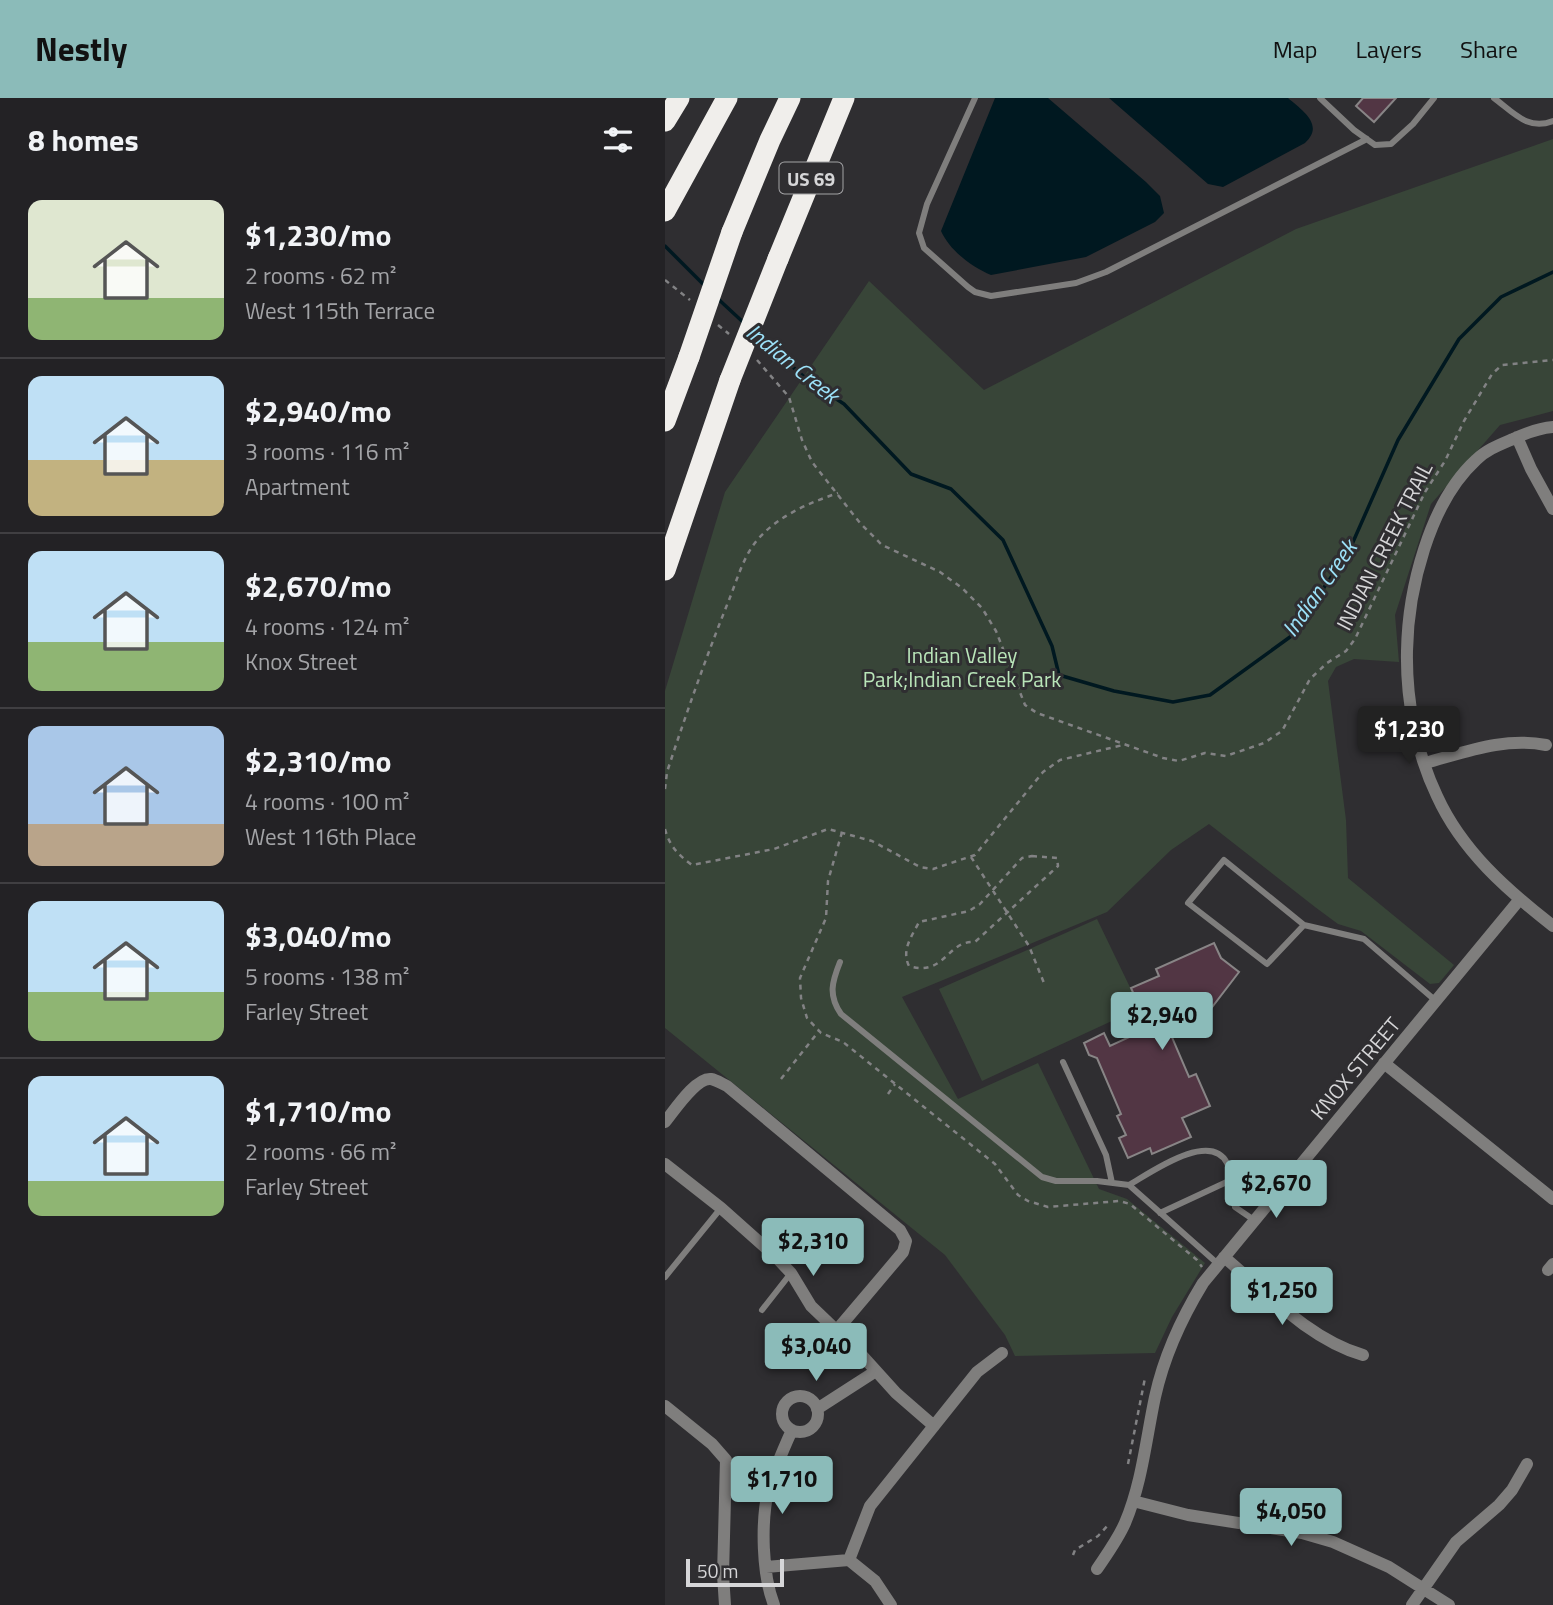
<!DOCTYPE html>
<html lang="en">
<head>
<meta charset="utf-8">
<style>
	body { margin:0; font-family:"Titillium Web",sans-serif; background:#2b2a2d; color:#f1f3f6; height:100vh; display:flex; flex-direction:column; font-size:26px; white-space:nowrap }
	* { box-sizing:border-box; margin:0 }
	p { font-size:23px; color:#a3a4a7 }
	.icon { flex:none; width:38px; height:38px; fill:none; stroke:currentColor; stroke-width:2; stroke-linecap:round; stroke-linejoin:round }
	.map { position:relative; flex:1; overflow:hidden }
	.side { display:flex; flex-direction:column; background:#232225; width:665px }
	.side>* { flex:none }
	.scale { position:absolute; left:21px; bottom:18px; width:98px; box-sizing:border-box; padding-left:7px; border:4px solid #d6d6d8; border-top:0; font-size:19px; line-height:24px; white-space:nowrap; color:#d6d6d8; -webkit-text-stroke:5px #2f2e31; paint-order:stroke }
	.price { position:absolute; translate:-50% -60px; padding:0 16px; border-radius:7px; background:#8bbbb9; color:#111; font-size:23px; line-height:46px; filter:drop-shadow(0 2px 4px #0008) }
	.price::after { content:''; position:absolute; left:50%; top:42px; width:21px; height:16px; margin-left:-10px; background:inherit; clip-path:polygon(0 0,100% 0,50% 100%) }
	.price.selected { background:#222; color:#fff }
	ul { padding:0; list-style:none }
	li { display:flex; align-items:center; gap:21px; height:175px; padding:0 28px }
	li+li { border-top:2px solid #403f42 }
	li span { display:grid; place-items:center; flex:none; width:196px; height:140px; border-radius:14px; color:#555 }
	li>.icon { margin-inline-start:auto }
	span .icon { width:84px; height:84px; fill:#fffc; stroke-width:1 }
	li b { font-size:30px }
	h2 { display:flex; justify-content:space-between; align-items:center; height:84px; padding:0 28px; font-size:30px }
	header { display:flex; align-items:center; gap:42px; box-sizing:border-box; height:98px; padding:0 35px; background:#8bbbb9; color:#111 }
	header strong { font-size:33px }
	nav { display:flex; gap:38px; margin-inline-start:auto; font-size:24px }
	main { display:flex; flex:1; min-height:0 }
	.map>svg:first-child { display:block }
	.green { fill:#384538 }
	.water { fill:#001820 }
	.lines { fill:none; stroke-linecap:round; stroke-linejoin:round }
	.stream { stroke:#001820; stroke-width:3.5 }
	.building { fill:#523644; stroke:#888586; stroke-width:2 }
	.path { stroke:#828284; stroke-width:2.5; stroke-dasharray:5 5; stroke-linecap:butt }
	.lane { stroke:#7f7e7d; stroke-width:6 }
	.street { stroke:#7f7e7d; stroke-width:12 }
	.highway { stroke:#f0eeeb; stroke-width:21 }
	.highway-bridge { stroke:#f0eeeb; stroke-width:21 }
	.labels { text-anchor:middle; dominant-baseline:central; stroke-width:6; stroke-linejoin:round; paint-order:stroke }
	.shield { fill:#2f2e31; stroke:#a4a4a6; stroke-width:2 }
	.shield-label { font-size:19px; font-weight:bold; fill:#d6d6d8 }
	.street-label { font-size:21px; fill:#d6d6d8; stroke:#2f2e31 }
	.park-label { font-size:21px; fill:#b9e5b9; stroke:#2f2e31 }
	.water-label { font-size:23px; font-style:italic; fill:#9ce1f8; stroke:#2f2e31 }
</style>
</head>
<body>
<header>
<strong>Nestly</strong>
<nav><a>Map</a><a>Layers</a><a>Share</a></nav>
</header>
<main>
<section class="side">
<h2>8 homes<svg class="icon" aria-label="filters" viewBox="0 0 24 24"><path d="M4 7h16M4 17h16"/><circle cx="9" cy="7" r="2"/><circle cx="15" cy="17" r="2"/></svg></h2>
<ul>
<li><span style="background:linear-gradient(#dfe7d0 70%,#8fb573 0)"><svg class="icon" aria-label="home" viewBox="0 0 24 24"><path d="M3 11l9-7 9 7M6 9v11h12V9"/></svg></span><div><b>$1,230/mo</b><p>2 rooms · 62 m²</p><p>West 115th Terrace</p></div></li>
<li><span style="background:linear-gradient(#bfe0f5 60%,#c2b280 0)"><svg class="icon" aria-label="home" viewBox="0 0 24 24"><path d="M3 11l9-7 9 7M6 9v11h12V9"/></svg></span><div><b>$2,940/mo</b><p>3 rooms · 116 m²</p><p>Apartment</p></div></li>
<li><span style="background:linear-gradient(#bfe0f5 65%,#8fb573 0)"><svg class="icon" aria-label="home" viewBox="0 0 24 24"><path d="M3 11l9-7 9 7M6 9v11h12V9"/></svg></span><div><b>$2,670/mo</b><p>4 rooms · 124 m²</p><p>Knox Street</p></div></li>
<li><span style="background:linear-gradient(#a9c7e8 70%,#b9a48a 0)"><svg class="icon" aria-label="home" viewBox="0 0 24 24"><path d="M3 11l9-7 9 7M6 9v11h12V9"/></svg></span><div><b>$2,310/mo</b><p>4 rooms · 100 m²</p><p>West 116th Place</p></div></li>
<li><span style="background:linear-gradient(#bfe0f5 65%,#8fb573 0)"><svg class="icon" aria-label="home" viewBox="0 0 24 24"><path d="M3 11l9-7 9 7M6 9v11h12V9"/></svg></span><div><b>$3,040/mo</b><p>5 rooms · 138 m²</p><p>Farley Street</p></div></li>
<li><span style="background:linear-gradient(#bfe0f5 75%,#8fb573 0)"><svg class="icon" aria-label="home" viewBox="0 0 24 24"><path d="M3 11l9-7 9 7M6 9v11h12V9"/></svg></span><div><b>$1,710/mo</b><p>2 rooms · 66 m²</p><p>Farley Street</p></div></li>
</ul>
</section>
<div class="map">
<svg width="888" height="1507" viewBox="0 0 888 1507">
	<rect width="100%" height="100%" fill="#2f2e31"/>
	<!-- green -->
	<path class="green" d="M888,41V313L835,327L766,406L730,517L734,564L689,561L671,569L663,583L681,722L683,780L789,867L774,885L765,886L696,833L673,826L650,809L544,726L506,752L442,814L237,899L293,1001L373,965L434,1091L462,1101L540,1165L507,1219L490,1255L350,1258L340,1237L280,1157L0,930V593L60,394L204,183L319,292L631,131Z
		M432,821L475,910L317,983L274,891Z"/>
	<!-- water -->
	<path class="water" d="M330,0H383L481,84L495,98L499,115L490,124L421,159L326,177C307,169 285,153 276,133Z
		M444,0H623C637,12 660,27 640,45L558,89L543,86Z"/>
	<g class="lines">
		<!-- stream -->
		<path class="stream" d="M0,148L41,189
			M51,199L79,225
			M92,238L144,283L179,306L246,376L286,391L338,442L387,548L394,577L449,593L508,604L545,597L625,539L684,453L733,342L794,241L836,199L888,174"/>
	</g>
	<!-- building -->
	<path class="building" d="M698,0H731L709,24L691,8Z
		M549,845L556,860L574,874L525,938L497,916L524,979L531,976L545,1008L517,1020L526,1039L487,1056L485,1050L463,1060L454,1040L461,1037L452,1018L456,1016L432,960L424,957L419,945L439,935L445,948L484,930L466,890L494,878L491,871Z"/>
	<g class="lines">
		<!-- path -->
		<path class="path" d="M0,182L25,202
			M53,227L64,236
			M92,262L124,299L137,342L147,364L195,425L217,447L275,474L297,490L317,510L331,533L360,607L372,615L498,660L514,663L540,655L561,658L599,645L617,633L645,581L662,565L681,553L690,541L760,394L780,363L799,323L827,276L837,267L888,262
			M0,691L2,674C21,616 41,559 64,502C72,482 79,456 94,440C115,417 144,405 173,395
			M0,731C4,747 13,757 27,767L109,751L163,731L207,743L255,769L268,771L310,757L378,674L395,662L458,647
			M177,734L163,783L161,820L135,880L136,900L142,920L156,935L178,944L330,1066L353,1097L363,1103L383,1109L454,1103L465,1106L532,1162L537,1169
			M367,758L392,760L393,768L310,844C282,842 280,879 244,868C236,852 247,838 254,824L304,813L315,806L357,760Z
			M306,759L364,848L379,885
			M116,981L154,933
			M223,996L230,986
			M463,1366L480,1280
			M408,1457L410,1452L433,1438L445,1425"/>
		<!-- lane -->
		<path class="lane" d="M310,0L262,106L254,135L259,150L303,189L310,194L326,198L411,185L441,174L702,41
			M655,0L689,32L710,47L726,46L748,26L769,0
			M829,0C849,15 863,33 888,23
			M639,827L602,866L523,805L559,762L639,827L699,841L771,903
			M175,864C167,884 163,897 176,916L377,1079L391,1083H432L464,1087L553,1166
			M398,964L441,1057L447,1085
			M464,1087C485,1075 545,1032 562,1065C568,1078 567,1095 570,1109L589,1122
			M495,1115L566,1082
			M0,1179L56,1110
			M97,1212L126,1175"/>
		<!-- street -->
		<path class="street" d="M888,329C873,330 861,335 848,341C834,347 821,352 811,362C764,405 743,492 742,553C741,602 751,654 772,698C797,753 842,792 888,828
			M852,339L866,371L888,411
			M760,665C801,654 839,639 881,647
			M719,965L888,1101
			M0,1024C9,1013 31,979 46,981C52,982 57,986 62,988L235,1132L241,1143L238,1154L172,1232
			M0,1066L56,1110L111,1159L126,1175L146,1208L193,1253L231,1295L269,1328
			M559,1159C602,1195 644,1241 698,1257
			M883,1172L888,1166
			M117 1316a18 18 0 1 1 36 0a18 18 0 1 1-36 0Z
			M0,1308L47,1346L61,1362L58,1477L60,1507
			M152,1311L211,1273
			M468,1403L523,1417L637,1435L668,1444L724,1469L784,1507
			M184,1462L205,1408L312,1274L337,1255
			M101,1469L184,1462L210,1483L226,1507
			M432,1471C442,1456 453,1441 460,1425C477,1385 481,1341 490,1299C499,1258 516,1221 538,1185L855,801
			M109,1507C97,1476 96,1425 103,1393C109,1372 118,1352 127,1332
			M747,1507L791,1444L834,1407L847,1392L862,1366"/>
		<!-- highway -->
		<path class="highway" d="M0,23L14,0
			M0,113L62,0
			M67,134L105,42L125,0
			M113,161L179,0
			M0,323L24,259
			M0,472L65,282"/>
		<!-- highway-bridge -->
		<path class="highway-bridge" d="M24,259L67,134
			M65,282L113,161"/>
	</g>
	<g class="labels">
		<!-- shield labels -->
		<rect class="shield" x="114.5" y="64.5" width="63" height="31" rx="5"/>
		<g class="shield-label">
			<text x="146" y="80">US 69</text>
		</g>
		<!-- street labels -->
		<g class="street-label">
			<text transform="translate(719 448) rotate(-63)">INDIAN CREEK TRAIL</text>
			<text transform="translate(690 970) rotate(-50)">KNOX STREET</text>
		</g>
		<!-- park labels -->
		<g class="park-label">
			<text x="297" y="557">Indian Valley<tspan x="297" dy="24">Park;Indian Creek Park</tspan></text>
		</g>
		<!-- water labels -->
		<g class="water-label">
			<text transform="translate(128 265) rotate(39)">Indian Creek</text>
			<text transform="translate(654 490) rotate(-55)">Indian Creek</text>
		</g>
	</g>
</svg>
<div class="scale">50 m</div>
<b class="price selected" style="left:744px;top:668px">$1,230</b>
<b class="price" style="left:497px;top:954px">$2,940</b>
<b class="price" style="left:611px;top:1122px">$2,670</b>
<b class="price" style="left:148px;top:1180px">$2,310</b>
<b class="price" style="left:617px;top:1229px">$1,250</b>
<b class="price" style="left:151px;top:1285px">$3,040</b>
<b class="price" style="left:117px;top:1418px">$1,710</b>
<b class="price" style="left:626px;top:1450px">$4,050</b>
</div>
</main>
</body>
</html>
